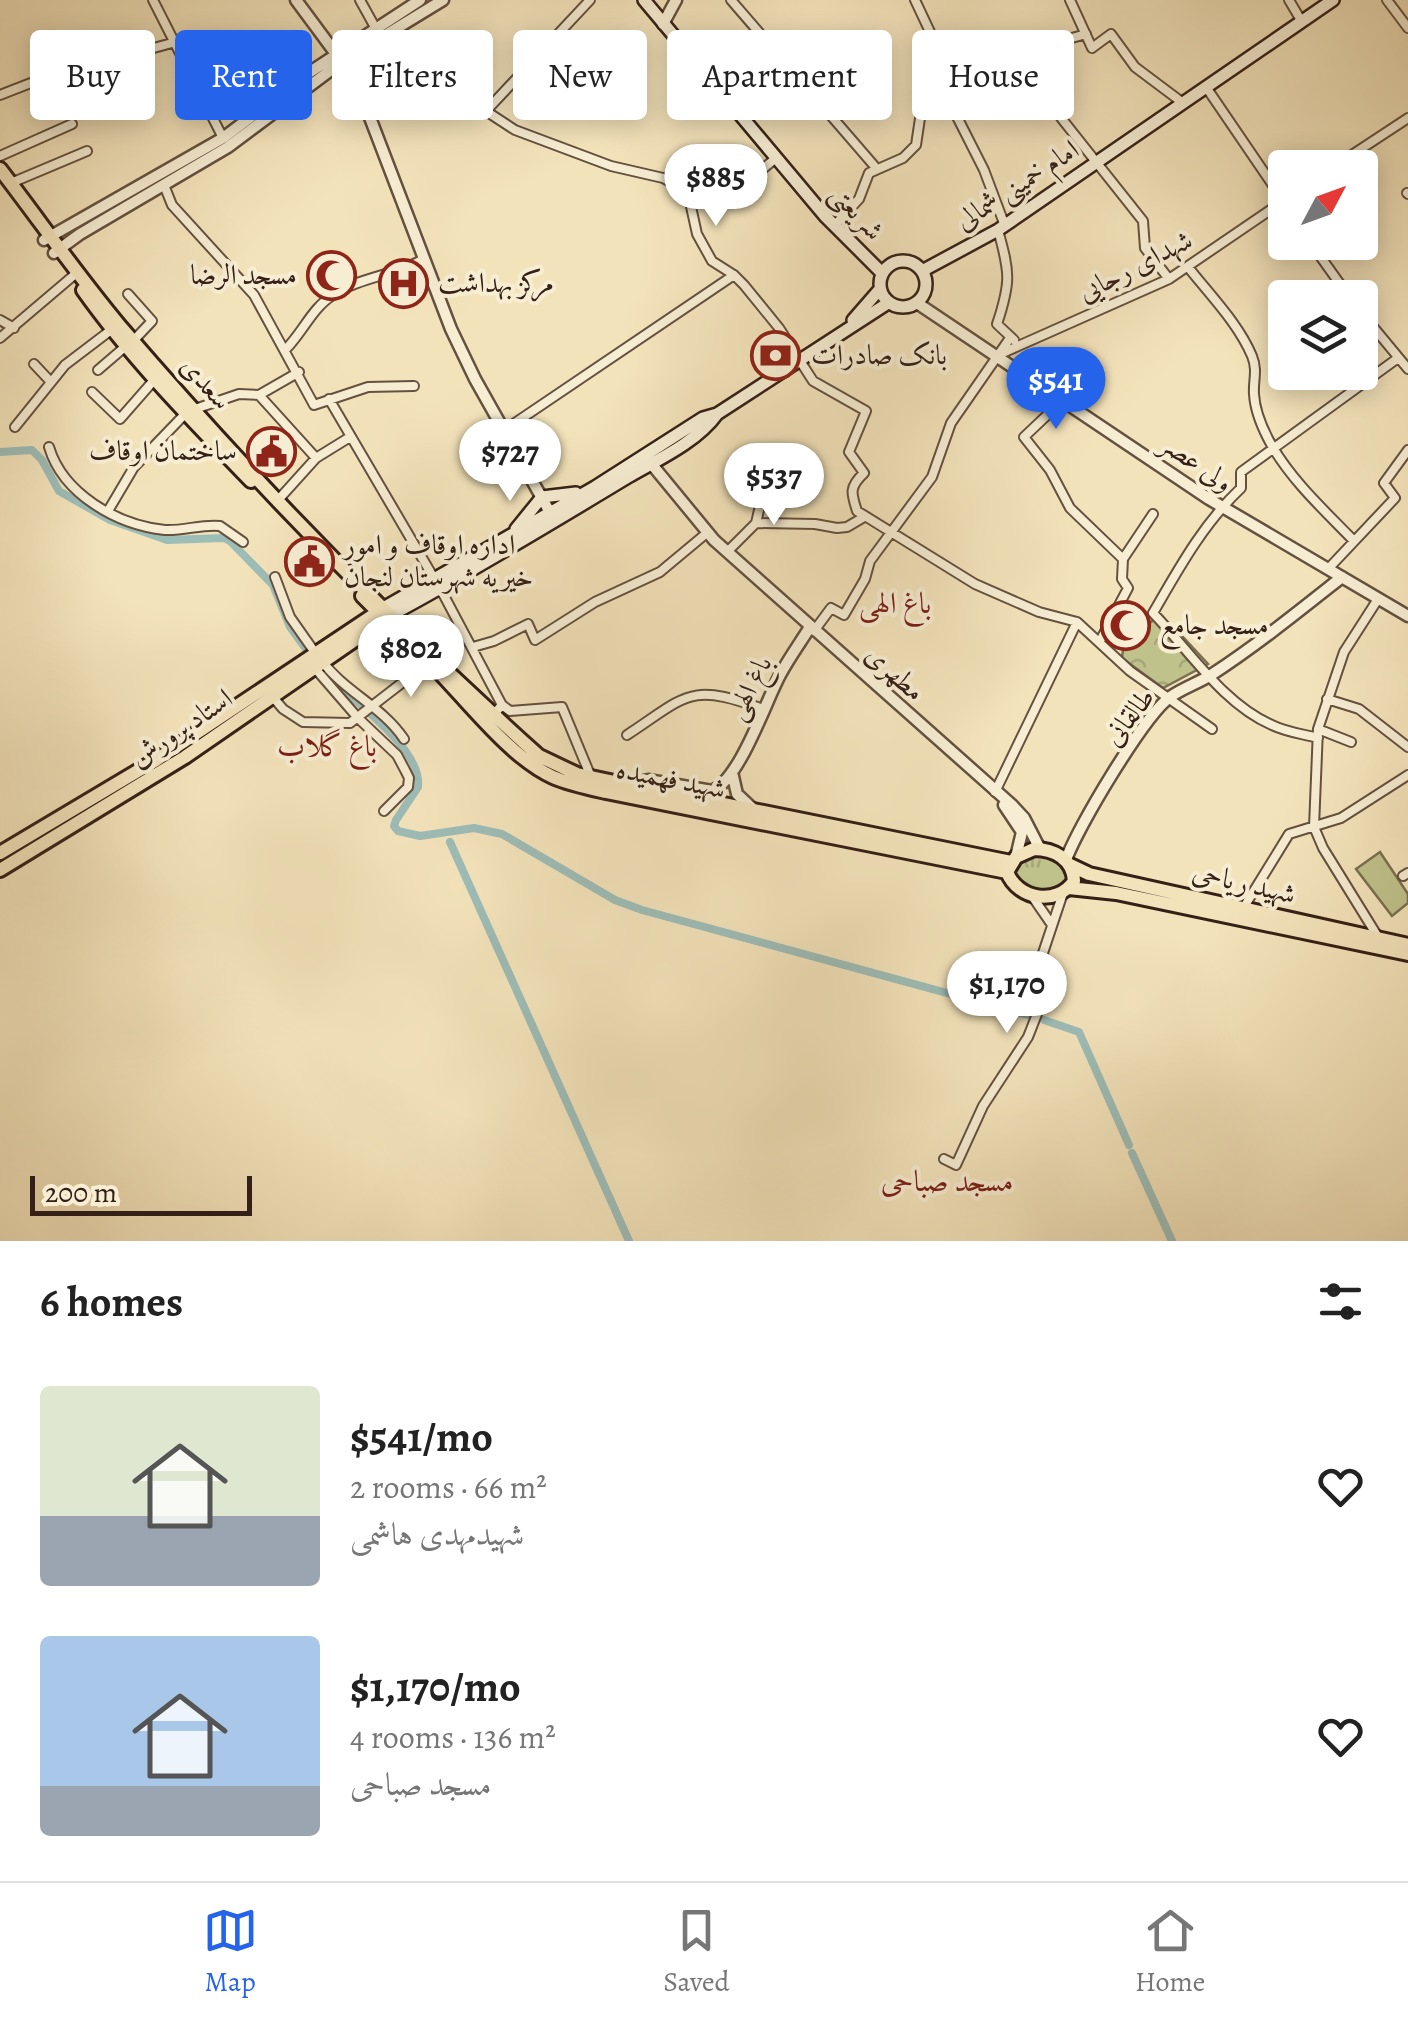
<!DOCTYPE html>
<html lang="en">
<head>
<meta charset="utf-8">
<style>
	body { margin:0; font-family:Alegreya,Amiri,serif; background:#f6f6f6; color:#222; height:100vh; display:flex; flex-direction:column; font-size:38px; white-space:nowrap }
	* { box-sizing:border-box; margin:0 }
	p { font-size:32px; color:#767676 }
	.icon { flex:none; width:55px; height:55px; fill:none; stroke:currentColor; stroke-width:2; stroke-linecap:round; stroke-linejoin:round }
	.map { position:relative; height:1241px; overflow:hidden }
	.sheet { display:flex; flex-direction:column; background:#fff; flex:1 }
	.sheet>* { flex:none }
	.banner { position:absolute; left:30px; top:30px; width:1350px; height:90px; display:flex; gap:20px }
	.needle { width:65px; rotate:49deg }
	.buttons { position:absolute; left:1268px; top:150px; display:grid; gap:20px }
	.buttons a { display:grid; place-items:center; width:110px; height:110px; border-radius:10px; background:#fff; box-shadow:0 5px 25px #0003; font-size:50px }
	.scale { position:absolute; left:30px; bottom:25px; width:222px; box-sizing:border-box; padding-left:10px; border:5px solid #342016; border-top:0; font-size:28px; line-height:35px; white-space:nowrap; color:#342016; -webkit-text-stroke:8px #f7edd3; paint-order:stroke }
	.price { position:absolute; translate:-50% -85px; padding:0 22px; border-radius:35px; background:#fff; color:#222; font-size:32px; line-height:65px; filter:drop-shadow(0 2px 5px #0008) }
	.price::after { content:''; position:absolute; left:50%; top:60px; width:30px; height:22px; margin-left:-15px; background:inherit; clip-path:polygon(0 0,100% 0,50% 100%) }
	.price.current { background:#2563eb; color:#fff }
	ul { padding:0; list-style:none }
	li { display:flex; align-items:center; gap:30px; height:250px; padding:0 40px }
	li span { display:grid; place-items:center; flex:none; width:280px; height:200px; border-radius:10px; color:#555 }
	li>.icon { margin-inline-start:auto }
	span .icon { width:120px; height:120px; fill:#fffc; stroke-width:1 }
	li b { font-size:42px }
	h2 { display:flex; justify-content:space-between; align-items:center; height:120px; padding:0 40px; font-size:42px }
	.pill { padding:0 35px; border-radius:10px; background:#fff; box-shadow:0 5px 25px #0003; font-size:35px; line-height:90px }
	.pill.current { background:#2563eb; color:#fff }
	.dock { display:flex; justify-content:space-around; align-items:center; height:140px; border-top:2px solid #e0e0e0; background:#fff; font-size:28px; color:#767676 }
	.dock a { display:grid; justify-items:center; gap:5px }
	.dock .current { color:#2563eb }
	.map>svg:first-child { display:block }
	.grass { fill:url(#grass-tufts); stroke:#7a7151; stroke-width:2.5 }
	.forest { fill:url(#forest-crowns); stroke:#7a7151; stroke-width:2.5 }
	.pitch { fill:#c0c28c; stroke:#7a7151; stroke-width:2.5 }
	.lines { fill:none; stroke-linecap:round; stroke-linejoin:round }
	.canal { stroke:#9dbdb7; stroke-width:8 }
	.minor-casing { stroke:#64513f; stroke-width:12 }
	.tertiary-casing { stroke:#64513f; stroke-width:15 }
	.secondary-casing { stroke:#342016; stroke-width:16 }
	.primary-casing { stroke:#342016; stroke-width:18 }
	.minor { stroke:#f7edd3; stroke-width:8 }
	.tertiary { stroke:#f7edd3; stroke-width:10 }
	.secondary { stroke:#f7edd3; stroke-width:11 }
	.primary { stroke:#f3e3bb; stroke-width:12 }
	.labels { text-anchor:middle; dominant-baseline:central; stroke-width:8; stroke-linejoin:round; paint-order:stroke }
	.street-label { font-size:28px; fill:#342016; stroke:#f7edd3 }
	.poi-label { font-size:28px; fill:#342016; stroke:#f7edd3; text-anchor:start }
	.neighbourhood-label { font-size:30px; fill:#7a1f14; stroke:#f7edd3 }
</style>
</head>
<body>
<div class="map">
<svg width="1408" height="1241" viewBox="0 0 1408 1241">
	<defs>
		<pattern id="grass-tufts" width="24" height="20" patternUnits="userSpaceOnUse" patternTransform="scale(2.5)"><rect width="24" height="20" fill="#c0c28c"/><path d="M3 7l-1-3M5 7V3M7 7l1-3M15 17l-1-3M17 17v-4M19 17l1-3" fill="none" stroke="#a6a678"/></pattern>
		<pattern id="forest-crowns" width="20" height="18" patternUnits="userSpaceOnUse" patternTransform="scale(2.5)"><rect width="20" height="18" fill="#c0c28c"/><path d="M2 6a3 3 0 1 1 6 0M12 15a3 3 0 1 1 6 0" fill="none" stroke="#a6a678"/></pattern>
	</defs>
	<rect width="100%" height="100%" fill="#f3e3bb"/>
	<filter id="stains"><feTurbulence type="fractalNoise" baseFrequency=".002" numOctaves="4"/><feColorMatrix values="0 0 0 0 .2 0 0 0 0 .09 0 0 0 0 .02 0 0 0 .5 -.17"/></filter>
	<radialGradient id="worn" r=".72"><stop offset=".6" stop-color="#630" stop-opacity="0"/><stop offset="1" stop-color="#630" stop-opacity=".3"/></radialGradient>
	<!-- grass -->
	<path class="grass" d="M1047,852L1072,873L1063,889L1038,894L1014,881L1012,864L1018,858Z"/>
	<!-- forest -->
	<path class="forest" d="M1155,618L1181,635L1208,664L1163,688L1122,658L1123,649Z"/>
	<!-- pitch -->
	<path class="pitch" d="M1380,852L1408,894V903L1392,916L1356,869Z"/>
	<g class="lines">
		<!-- canal -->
		<path class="canal" d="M0,452L32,450L42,460L59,491L110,520L167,540L224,538L230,541L273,585L290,627L306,649
			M320,666C344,696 423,746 418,787L396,820L394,826L398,831L420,836L474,828L502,834L615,900L642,910L1028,1015
			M450,842L629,1241
			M1044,1020L1079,1032L1129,1145
			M1132,1153L1172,1241"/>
		<defs>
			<path id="minor" d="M153,0L223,138
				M360,0L376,29
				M731,0L877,169
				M915,0L931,34L947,97L984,170L1005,226
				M1070,0L1092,48L1111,34L1135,67L1183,103
				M1289,0L1302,22
				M1387,0L1408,28
				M363,49L420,68L515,130L611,166L663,178L704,200L715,203L725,200L776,158
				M1027,51L1044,93L1062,119L1143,221L1145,248L1169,279
				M941,75L1086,34
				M1206,87L1285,203
				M0,95L77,65L106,61L172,43
				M486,111L590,0
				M0,156L72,124
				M1332,168L1408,118
				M11,183L87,151
				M164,185L172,205L254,295L314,405L368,387L414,386
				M688,193L697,234L712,261L734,275L744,285L779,328L813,381L866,411L849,452L864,473C849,487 851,493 857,511L975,584L1039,612L1077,622L1130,671L1212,729
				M1407,193L1408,194
				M834,226L859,199L869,173L903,158L916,145L922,105L941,75
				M998,230C1010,273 1011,282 997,324L1014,340
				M1310,242L1350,298
				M1188,267C1210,295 1238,323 1252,356C1258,371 1253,380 1254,394C1255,413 1263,430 1272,446C1293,482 1325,511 1354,541
				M128,294L152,321L134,340
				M1360,311L1408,369
				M0,320L14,328
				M0,338L73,276
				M286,349C303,332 312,308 333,295C360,277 396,275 424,259
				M998,355L1169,279L1285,200
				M34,364L50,381
				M98,370L126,346
				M92,392L120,419L155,379
				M259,395L316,458
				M329,399L435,580
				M1063,400L1024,437L1050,470L1070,508L1123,559
				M195,409L239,394L259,395L299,372
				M15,427L65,365L111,330
				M503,431L734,275
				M49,447C63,494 117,525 165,530C184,531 202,524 220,526L243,542
				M279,499L316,458L350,437
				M108,511L134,467L186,413
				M756,523L815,524L837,528L847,527L864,517
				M727,552L756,523L763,493L781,472
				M1123,559L1153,514
				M1328,569L1395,498L1384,483L1408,450
				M275,577L290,617L316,654
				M440,588L502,705L494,714
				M1378,599L1344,652L1318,729L1314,827L1323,848L1378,937
				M814,631L831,608L844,615L865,579L870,561L932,477L951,423L1010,338
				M1100,641L1128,588L1122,579L1123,559
				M473,647L494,641L528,624L535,640L595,602L660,572L708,532
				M322,661C345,692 383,707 404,739
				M313,666L358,718L397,755L405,770L409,778L408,787L384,811
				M272,696L283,709L303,722L350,723L429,662
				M1327,699L1359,709L1408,747
				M502,705L510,711L562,707L591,777
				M1318,729L1351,742
				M627,735C688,695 689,682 763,709
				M1318,738C1303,734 1286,732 1272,725C1223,704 1189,650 1153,613C1179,568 1203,524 1241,488V472L1398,358
				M995,792L1077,622
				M1403,876L1408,873
				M1032,896L1052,925
				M1244,907L1289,834L1341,818L1408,775
				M944,1159L956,1165L983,1106L1028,1037L1037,1014L1036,974L1063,893"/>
			<path id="tertiary" d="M296,0L356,81L451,329L475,379L552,516
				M663,24L676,0
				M44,240L223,138L310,72L420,0
				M54,253L80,234L228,147L343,61L443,0
				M917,303L1209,499L1408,616
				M649,461L714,540L1012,805L1024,818L1040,849
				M732,772L737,794L753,809
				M628,784L648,780L712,791C740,779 765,703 780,675C789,658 800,643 810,627
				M1004,805L1022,832L1016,857
				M1066,860C1077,828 1144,716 1170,697C1183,688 1198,683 1211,675C1257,645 1299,611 1342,577"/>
			<path id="secondary" d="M644,0L825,216L882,273
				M880 284a23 23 0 1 1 46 0a23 23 0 1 1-46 0Z
				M922,271L998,230L1333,0
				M853,320L880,289
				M516,529L542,497L576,493
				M385,607L595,487L703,418L717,414L888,303
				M393,614C473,571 550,524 628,477C657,460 697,442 717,414"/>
			<path id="primary" d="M0,169C40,221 78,276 120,326C249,476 391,623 539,756L577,774L605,780L1011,862
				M83,290C132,359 192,420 251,481
				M362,596L401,635
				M361,637L387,638L410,644
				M437,670C469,703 511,758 553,777C569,784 588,788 606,792L1007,872
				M1034,849C1054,849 1073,859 1074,881C1057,906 1018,900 1007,872L1016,857Z
				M0,853L156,760L381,610
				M1070,865L1089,874L1408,945
				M0,870L185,757L391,615
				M1069,888L1116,893L1408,954"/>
		</defs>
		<!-- minor casing -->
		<use href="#minor" class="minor-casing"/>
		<!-- tertiary casing -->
		<use href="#tertiary" class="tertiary-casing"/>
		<!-- secondary casing -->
		<use href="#secondary" class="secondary-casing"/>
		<!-- primary casing -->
		<use href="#primary" class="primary-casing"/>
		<!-- minor -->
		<use href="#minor" class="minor"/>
		<!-- tertiary -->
		<use href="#tertiary" class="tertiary"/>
		<!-- secondary -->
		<use href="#secondary" class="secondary"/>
		<!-- primary -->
		<use href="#primary" class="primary"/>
	</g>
	<!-- icons -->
	<defs>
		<symbol id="mosque-ring" viewBox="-11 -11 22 22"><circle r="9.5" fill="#f7edd3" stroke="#8f2418" stroke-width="1.5"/><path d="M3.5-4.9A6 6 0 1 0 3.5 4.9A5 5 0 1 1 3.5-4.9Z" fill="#8f2418"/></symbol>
		<symbol id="hospital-ring" viewBox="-11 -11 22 22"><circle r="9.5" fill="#f7edd3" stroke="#8f2418" stroke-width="1.5"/><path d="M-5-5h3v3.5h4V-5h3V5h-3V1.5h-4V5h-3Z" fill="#8f2418"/></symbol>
		<symbol id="bank-ring" viewBox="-11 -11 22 22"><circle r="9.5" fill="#f7edd3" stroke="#8f2418" stroke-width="1.5"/><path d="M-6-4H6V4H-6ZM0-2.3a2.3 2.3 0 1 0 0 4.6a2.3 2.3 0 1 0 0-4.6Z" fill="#8f2418"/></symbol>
		<symbol id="civic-ring" viewBox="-11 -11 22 22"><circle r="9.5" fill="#f7edd3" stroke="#8f2418" stroke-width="1.5"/><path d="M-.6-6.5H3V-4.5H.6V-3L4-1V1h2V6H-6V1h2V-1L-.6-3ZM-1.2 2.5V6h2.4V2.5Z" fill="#8f2418"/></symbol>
	</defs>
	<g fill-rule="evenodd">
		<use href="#mosque-ring" x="304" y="248" width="55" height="55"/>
		<use href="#hospital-ring" x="376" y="256" width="55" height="55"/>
		<use href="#bank-ring" x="748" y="328" width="55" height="55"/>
		<use href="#civic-ring" x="244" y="424" width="55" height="55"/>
		<use href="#civic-ring" x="282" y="534" width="55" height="55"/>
		<use href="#mosque-ring" x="1098" y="598" width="55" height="55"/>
	</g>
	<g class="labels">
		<!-- street labels -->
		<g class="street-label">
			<text transform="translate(1017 185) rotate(-33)">امام خمینی شمالی</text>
			<text transform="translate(857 212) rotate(47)">شریعتی</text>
			<text transform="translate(1135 266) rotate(-27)">شهدای رجایی</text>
			<text transform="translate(206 383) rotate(48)">سعدی</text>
			<text transform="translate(1197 463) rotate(34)">ولی عصر</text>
			<text transform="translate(895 673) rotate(42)">مطهری</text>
			<text transform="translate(749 688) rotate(-63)">باغ الهی</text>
			<text transform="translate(1129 717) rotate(-52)">طالقانی</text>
			<text transform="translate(181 728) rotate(-34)">استاد پرورش</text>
			<text transform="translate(671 779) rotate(11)">شهید فهمیده</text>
			<text transform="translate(1244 883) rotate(13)">شهید ریاحی</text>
		</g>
		<!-- poi labels -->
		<g class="poi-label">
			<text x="297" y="275" text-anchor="end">مسجد الرضا</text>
			<text x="438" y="283">مرکز بهداشت</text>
			<text x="811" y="355">بانک صادرات</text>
			<text x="237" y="451" text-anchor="end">ساختمان اوقاف</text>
			<text x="344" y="545">اداره اوقاف و امور<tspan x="344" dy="32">خیریه شهرستان لنجان</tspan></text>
			<text x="1160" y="625">مسجد جامع</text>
		</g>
		<!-- neighbourhood labels -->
		<g class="neighbourhood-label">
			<text x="895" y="603">باغ الهی</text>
			<text x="327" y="746">باغ گلاب</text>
			<text x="947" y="1181">مسجد صباحی</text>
		</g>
	</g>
	<rect width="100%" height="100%" filter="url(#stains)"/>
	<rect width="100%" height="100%" fill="url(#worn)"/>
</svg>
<div class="buttons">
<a><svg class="needle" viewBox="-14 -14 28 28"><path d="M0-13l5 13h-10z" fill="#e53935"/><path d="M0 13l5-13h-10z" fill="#767676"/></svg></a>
<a><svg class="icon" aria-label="layers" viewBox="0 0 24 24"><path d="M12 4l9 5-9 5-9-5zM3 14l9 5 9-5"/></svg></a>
</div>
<div class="scale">200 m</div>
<b class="price" style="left:716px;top:229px">$885</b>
<b class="price current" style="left:1056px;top:432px">$541</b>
<b class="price" style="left:510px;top:504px">$727</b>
<b class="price" style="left:774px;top:528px">$537</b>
<b class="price" style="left:411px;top:700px">$802</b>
<b class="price" style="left:1007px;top:1036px">$1,170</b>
<div class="banner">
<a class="pill">Buy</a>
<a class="pill current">Rent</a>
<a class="pill">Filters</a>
<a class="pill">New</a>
<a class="pill">Apartment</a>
<a class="pill">House</a>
</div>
</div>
<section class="sheet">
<h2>6 homes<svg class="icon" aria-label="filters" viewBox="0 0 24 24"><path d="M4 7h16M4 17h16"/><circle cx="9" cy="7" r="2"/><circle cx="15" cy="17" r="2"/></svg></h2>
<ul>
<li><span style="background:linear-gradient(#dfe7d0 65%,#9aa5b1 0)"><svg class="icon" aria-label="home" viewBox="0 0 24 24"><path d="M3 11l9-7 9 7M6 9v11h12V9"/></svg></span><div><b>$541/mo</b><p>2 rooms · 66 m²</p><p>شهیدمهدی هاشمی</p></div><svg class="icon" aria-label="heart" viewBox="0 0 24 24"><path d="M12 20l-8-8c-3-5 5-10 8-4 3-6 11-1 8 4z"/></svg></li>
<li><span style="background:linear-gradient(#a9c7e8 75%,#9aa5b1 0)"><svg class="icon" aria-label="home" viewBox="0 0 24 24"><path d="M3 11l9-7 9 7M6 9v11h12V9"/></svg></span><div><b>$1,170/mo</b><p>4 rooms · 136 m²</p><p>مسجد صباحی</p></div><svg class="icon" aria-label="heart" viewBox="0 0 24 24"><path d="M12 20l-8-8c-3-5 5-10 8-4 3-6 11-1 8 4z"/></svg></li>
</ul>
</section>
<nav class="dock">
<a class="current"><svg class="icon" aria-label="map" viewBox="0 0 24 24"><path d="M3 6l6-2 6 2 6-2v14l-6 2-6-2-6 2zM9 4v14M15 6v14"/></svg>Map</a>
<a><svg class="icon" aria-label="saved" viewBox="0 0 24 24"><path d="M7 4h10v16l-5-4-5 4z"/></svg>Saved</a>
<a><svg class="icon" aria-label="home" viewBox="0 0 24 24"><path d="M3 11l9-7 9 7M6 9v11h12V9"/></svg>Home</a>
</nav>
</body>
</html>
